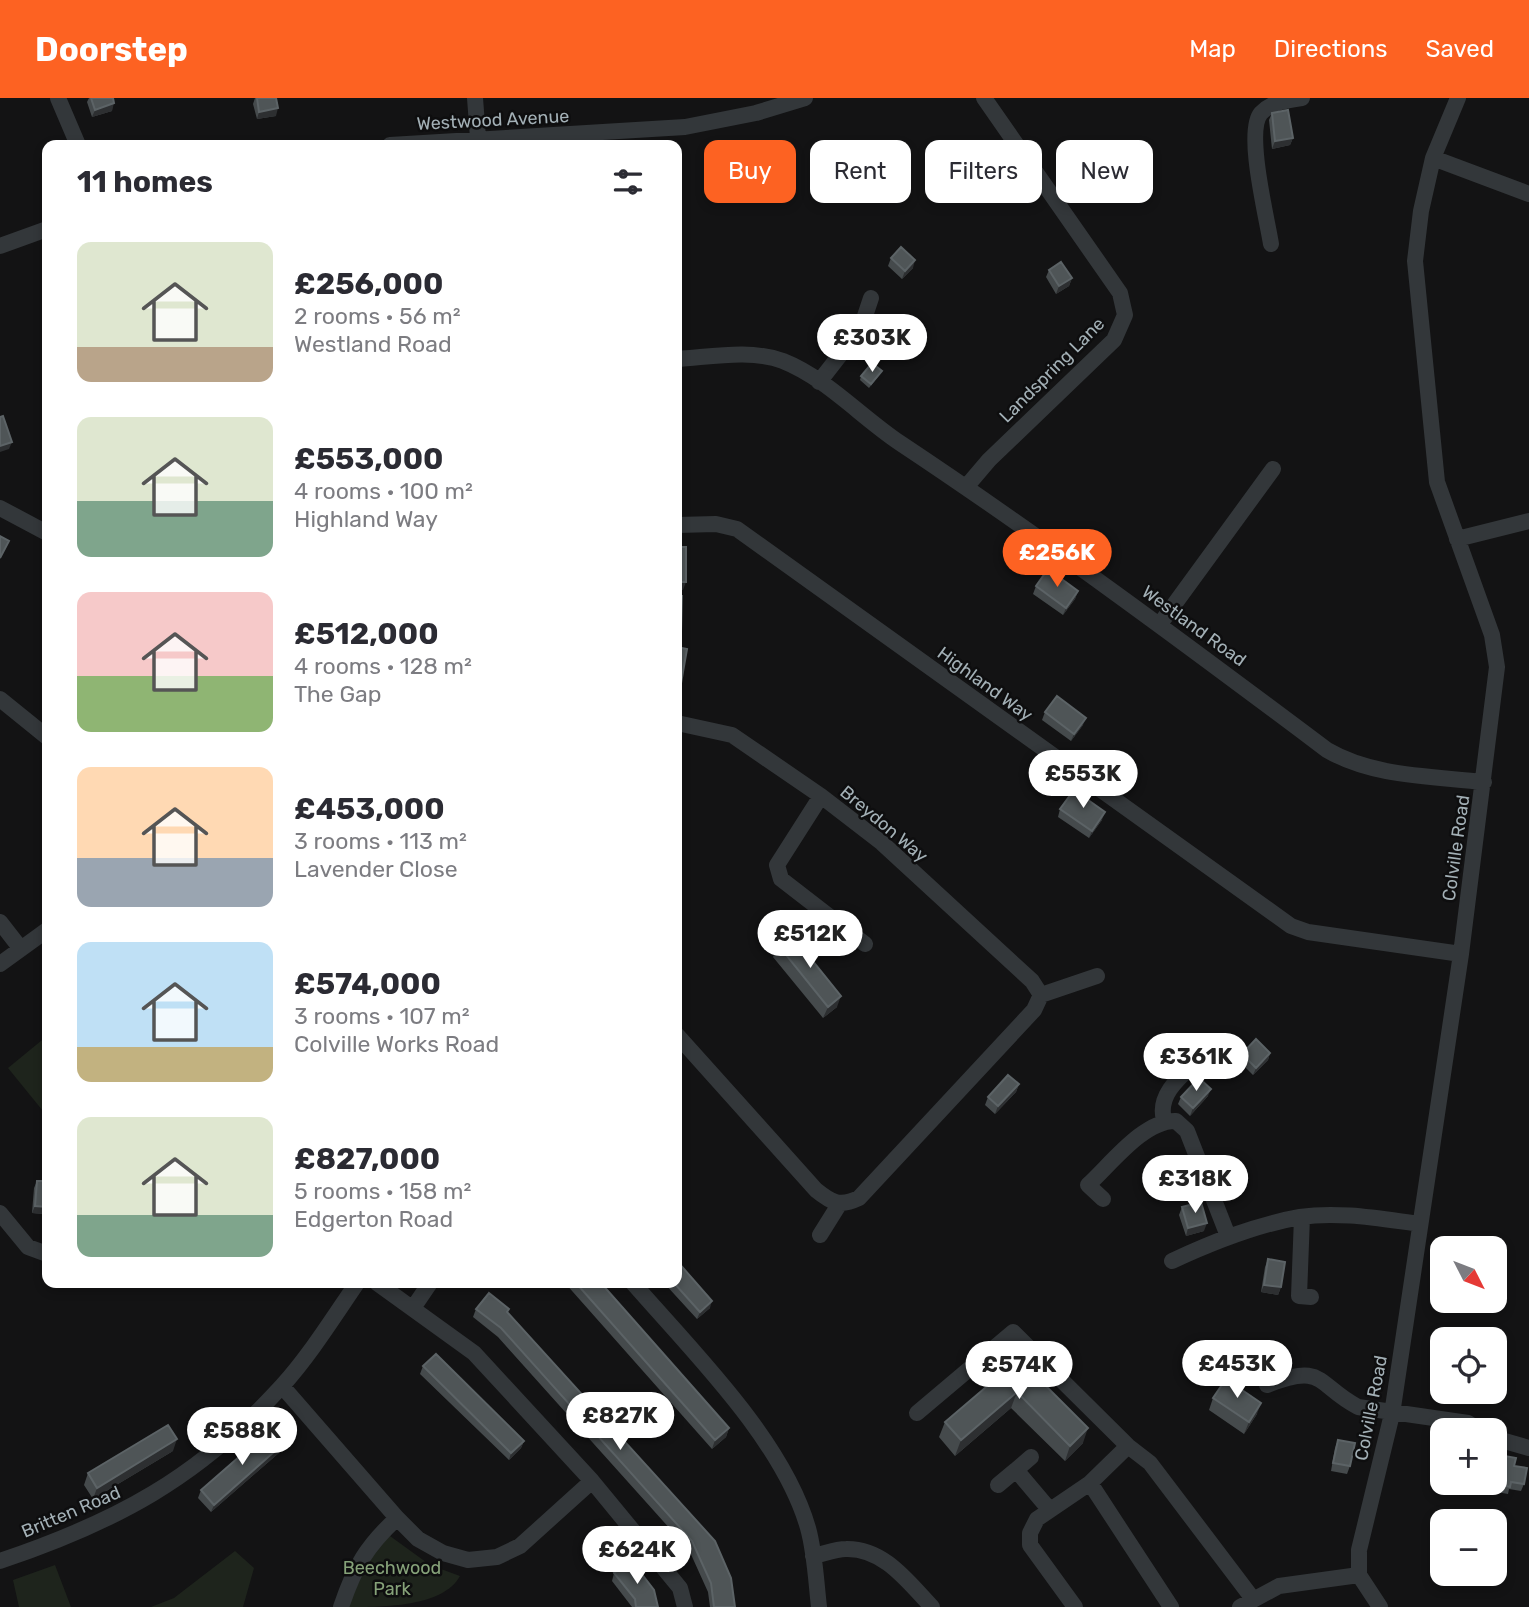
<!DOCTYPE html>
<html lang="en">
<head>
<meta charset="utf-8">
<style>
	body { margin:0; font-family:Rubik,sans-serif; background:#f2f2f3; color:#2b2b33; height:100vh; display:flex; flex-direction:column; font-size:26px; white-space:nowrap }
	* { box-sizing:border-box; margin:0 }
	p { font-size:23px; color:#7c7c81 }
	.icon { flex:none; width:38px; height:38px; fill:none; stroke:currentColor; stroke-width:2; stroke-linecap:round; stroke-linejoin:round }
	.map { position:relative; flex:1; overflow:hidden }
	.side { position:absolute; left:42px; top:42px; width:640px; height:1148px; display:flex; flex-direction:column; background:#fff; border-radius:14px; box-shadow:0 4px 10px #0003 }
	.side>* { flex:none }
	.banner { position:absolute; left:704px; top:42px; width:665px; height:63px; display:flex; gap:14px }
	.needle { width:46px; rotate:132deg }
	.tools { position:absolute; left:1430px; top:1138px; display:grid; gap:14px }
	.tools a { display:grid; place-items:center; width:77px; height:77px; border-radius:14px; background:#fff; box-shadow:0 4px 10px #0003; font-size:35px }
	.price { position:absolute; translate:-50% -60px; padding:0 16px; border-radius:24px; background:#fff; color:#222; font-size:23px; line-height:46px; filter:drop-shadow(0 2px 4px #0008) }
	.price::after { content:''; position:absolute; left:50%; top:42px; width:21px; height:16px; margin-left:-10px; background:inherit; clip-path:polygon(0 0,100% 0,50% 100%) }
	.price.selected { background:#fd6222; color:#fff }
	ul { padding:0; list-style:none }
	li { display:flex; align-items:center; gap:21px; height:175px; padding:0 35px }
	li span { display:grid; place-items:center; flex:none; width:196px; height:140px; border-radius:14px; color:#555 }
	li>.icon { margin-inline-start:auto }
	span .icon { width:84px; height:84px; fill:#fffc; stroke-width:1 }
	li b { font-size:30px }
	h2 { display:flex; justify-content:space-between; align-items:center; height:84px; padding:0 35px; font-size:30px }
	.chip { padding:0 24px; border-radius:14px; background:#fff; box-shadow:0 4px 10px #0003; font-size:24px; line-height:63px }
	.chip.selected { background:#fd6222; color:#fff }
	header { display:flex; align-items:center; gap:42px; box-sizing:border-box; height:98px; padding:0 35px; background:#fd6222; color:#fff }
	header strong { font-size:33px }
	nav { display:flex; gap:38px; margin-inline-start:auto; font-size:24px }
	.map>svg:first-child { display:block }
	.green { fill:#1e241c }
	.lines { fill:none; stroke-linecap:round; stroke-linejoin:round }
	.minor { stroke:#33373a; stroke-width:16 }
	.wall { fill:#454a4c }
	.shaded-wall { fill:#2d2f31 }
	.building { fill:#4f5557; stroke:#5c6366; stroke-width:2 }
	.labels { text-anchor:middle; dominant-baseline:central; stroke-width:5; stroke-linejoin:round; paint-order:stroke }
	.street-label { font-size:18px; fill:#a3b0b6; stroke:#0e0e0f }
	.park-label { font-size:18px; fill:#86a279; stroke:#0e0e0f }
</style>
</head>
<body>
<header>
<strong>Doorstep</strong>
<nav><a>Map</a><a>Directions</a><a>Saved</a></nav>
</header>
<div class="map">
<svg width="1529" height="1509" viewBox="0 0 1529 1509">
	<rect width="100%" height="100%" fill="#131314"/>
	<!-- green -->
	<path class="green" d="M47,938V1018L8,970Z
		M390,1438L430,1467L460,1478C443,1509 384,1509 348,1509L371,1456Z
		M235,1453L254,1470L243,1509H151L174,1500Z
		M55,1467L71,1509H19L13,1482Z"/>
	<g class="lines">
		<!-- minor -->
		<path class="minor" d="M58,0L78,47
			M475,0L478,40
			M390,47L685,29L756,15L805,0
			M1433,60L1529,96
			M1271,146C1267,120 1245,33 1261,15C1271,4 1288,2 1302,0
			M0,148L47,131
			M677,261C711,259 750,251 783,263C826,280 861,319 900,345C1046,442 1187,547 1327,652C1373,679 1431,678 1484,684
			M819,284L861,230L871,200
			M966,389L989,362L1114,242L1125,217L1120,195L984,0
			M0,410L47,435
			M677,427L716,426L737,431L1291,828L1308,834L1461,856
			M1457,441L1529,423
			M1160,526L1273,371
			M0,601L47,639
			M677,625L732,637L821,698L882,745L1032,883L1041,897L1034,912L859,1100C840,1109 832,1105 816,1092L677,937
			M821,698L777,767L781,781L865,846
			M0,824L21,851
			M0,866L47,832
			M1041,897L1097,878
			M1164,1022C1156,993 1187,974 1206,955L1219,968
			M1103,1101L1088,1087C1111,1066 1144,1022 1176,1023L1187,1033L1228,1138
			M0,1115L28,1149L47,1156
			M1302,1119L1299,1198L1311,1199
			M820,1137L840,1105
			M1172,1163C1213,1144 1255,1127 1300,1119C1339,1113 1381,1121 1420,1126
			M377,1185L474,1255L592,1383L680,1490L685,1509
			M633,1185C692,1253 783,1342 808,1430C815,1455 816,1483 819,1509
			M413,1210L430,1185
			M1267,1287C1325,1264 1316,1287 1358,1309L1468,1325L1479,1332
			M282,1288L397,1420L418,1441L443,1455L468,1462L497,1459L520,1448L592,1383
			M917,1315L1013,1234L1128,1348L1150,1365L1253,1501
			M1494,1340L1529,1350
			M1016,1372L1031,1359
			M1090,1385L1171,1509
			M998,1387L1016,1372L1049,1411
			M813,1458C823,1456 836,1451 846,1451C884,1450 908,1484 932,1509
			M0,1463C116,1424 198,1380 282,1288C310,1257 333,1220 357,1185
			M341,1509C355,1468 366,1449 397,1420
			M1075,1509L1030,1447V1435L1037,1421L1090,1385L1128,1348
			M1240,1509L1279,1488L1359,1477
			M1380,1509L1359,1477V1452L1392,1316L1461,856L1497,569L1492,537L1437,384L1415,163L1421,113L1433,60L1458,0"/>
	</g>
	<!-- wall -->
	<path class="wall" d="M89,0H113L112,13L92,19L87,4Z
		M255,0H276V18L257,21L253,6Z
		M1272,15L1293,40L1290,47L1272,51L1269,22Z
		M891,160L913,170L902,181L888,168Z
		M1049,172L1072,180L1069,188L1056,196L1046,179Z
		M880,276L869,290L860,282L861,278Z
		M1036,488L1078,493L1075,501L1063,517L1033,496Z
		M1045,614L1083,627L1071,643L1042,622Z
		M1060,711L1102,722L1089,740L1058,719Z
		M778,847L837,909L823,920L773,859Z
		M1270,955L1268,962L1253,977L1239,963L1242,956Z
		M1019,986L1016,994L995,1016L985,1007L988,999Z
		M1208,998L1190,1018L1178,1006L1181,999Z
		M37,1083L46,1110L44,1116L32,1115L34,1090Z
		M1182,1109L1204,1133L1186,1138L1179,1117Z
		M1268,1161L1281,1189L1278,1197L1261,1194L1265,1169Z
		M1440,1175L1472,1205L1470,1213L1434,1208L1438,1182Z
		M565,1185H601L729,1330L726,1339L712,1351Z
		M664,1185H677L710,1210L697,1221Z
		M476,1211H509L507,1215L715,1443L735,1509H710L708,1494L689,1452L498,1239L473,1219Z
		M423,1268L524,1343L521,1350L509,1362L420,1276Z
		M1042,1283L1083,1345L1065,1363L1011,1310L955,1358L939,1339L945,1324Z
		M1213,1300L1257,1316L1244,1336L1209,1312Z
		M1338,1342L1350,1368L1347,1376L1331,1373L1335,1350Z
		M173,1353L93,1401L84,1387L88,1375Z
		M280,1354L211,1414L198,1400L201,1392Z
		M1499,1357L1514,1368L1524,1386L1521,1393L1509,1391L1508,1396L1491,1393L1493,1384H1494V1375Z
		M614,1475L658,1509H632L612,1483Z"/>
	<!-- shaded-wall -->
	<path class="shaded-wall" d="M114,5L112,13L92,19L95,12Z
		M278,10L276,18L257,21L259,14Z
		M1293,40L1290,47L1272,51L1275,43Z
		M915,162L913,170L902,181L905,173Z
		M1072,180L1069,188L1056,196L1059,188Z
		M12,344L9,351L0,354V348Z
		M677,484H686L683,492H677Z
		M1078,493L1075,501L1063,517L1066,510Z
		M677,534H681L679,541H677Z
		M1086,620L1083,627L1071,643L1074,636Z
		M1105,714L1102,722L1089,740L1092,733Z
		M841,898L837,909L823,920L828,909Z
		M1270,955L1268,962L1253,977L1256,970Z
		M1019,986L1016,994L995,1016L998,1008Z
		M1211,991L1208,998L1190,1018L1193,1010Z
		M47,1102V1110H46L44,1116L32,1115L35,1108Z
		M1207,1125L1204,1133L1186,1138L1188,1130Z
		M1264,1187L1281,1189L1278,1197L1261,1194Z
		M1437,1200L1442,1201V1202L1472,1205L1470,1213L1434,1208Z
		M712,1203L710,1210L697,1221L700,1214Z
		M1048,1268L1042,1283L1036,1278Z
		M1017,1294L1011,1310L955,1358L961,1342Z
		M1261,1305L1257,1316L1244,1336L1249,1324Z
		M729,1330L726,1339L712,1351L715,1342Z
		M1088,1330L1083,1345L1065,1363L1070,1348Z
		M177,1341L173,1353L93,1401L97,1390Z
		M524,1343L521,1350L509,1362L511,1355Z
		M283,1346L280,1354L211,1414L214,1407Z"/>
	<!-- building -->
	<path class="building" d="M91,0H113L114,5L95,12Z
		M257,0H276L278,10L259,14Z
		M1288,12L1293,40L1275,43L1272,15Z
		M901,149L915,162L905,173L891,160Z
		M1061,164L1072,180L1059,188L1049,172Z
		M872,265L882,273L871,286L861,278Z
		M3,318L12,344L0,348V319Z
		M0,438L9,443L0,460Z
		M677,449H686V484H677Z
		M1048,471L1078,493L1066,510L1036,488Z
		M677,498H682L681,534H677Z
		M677,549L687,551L680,591H677Z
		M1057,598L1086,620L1074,636L1045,614Z
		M1074,692L1105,714L1092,733L1060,711Z
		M791,836L841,898L828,909L778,847Z
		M1256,941L1270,955L1256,970L1242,956Z
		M1008,977L1019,986L998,1008L988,999Z
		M1199,980L1211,991L1193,1010L1181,999Z
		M37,1083H47V1109L35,1108Z
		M1201,1104L1207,1125L1188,1130L1182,1109Z
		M1268,1161L1285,1164L1281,1189L1264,1187Z
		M677,1163L712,1203L700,1214L674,1185H677Z
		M1440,1175H1442V1201L1437,1200Z
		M576,1185H601L729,1330L715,1342Z
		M489,1195L509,1211L507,1214L715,1443L731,1480L735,1509H714L711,1485L692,1443L501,1230L476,1211Z
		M1450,1202H1473L1472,1205Z
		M1032,1250L1048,1268L1036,1278L1088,1330L1070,1348L1017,1294L961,1342L945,1324Z
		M436,1256L524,1343L511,1355L423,1268Z
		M1226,1281L1261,1305L1249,1324L1213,1300Z
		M168,1327L177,1341L97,1390L88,1375Z
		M270,1332L283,1346L214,1407L201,1392Z
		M1338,1342L1355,1345L1350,1368L1333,1365Z
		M1499,1357L1516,1360L1514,1368L1527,1370L1524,1386L1511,1384L1510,1389L1494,1385Z
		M631,1462L654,1492L658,1509H636L635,1501L614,1475Z"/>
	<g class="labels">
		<!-- street labels -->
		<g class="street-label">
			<text transform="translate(493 22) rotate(-3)">Westwood Avenue</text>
			<text transform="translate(1052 272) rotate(-45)">Landspring Lane</text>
			<text transform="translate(1194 528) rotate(36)">Westland Road</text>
			<text transform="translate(985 586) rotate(36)">Highland Way</text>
			<text transform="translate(884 726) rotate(40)">Breydon Way</text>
			<text transform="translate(1456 750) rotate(-82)">Colville Road</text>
			<text transform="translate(1371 1310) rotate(-79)">Colville Road</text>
			<text transform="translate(71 1414) rotate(-23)">Britten Road</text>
		</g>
		<!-- park labels -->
		<g class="park-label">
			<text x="392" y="1470">Beechwood<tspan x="392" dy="21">Park</tspan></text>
		</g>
	</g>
</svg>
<div class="tools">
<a><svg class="needle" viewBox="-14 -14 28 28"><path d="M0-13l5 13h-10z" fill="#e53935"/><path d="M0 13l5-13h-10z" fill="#7c7c81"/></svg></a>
<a><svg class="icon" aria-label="locate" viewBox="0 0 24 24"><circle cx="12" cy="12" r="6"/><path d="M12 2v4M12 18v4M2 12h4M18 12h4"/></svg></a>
<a>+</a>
<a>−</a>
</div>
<b class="price" style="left:872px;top:276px">£303K</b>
<b class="price selected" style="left:1057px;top:491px">£256K</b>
<b class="price" style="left:1083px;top:712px">£553K</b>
<b class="price" style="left:810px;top:872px">£512K</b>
<b class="price" style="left:1196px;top:995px">£361K</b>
<b class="price" style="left:1195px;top:1117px">£318K</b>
<b class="price" style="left:1237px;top:1302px">£453K</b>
<b class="price" style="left:1019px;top:1303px">£574K</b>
<b class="price" style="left:620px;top:1354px">£827K</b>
<b class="price" style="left:242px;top:1369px">£588K</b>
<b class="price" style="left:637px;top:1488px">£624K</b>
<div class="banner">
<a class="chip selected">Buy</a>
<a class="chip">Rent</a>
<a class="chip">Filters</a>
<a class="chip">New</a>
</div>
<section class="side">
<h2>11 homes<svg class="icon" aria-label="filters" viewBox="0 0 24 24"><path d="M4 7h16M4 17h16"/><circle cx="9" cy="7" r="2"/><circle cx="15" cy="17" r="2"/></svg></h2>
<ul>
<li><span style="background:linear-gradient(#dfe7d0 75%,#b9a48a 0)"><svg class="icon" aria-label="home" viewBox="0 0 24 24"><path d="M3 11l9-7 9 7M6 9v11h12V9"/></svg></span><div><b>£256,000</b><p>2 rooms · 56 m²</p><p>Westland Road</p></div></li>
<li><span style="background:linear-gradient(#dfe7d0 60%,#7fa58c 0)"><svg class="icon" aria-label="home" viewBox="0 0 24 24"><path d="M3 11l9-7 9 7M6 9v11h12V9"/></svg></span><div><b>£553,000</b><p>4 rooms · 100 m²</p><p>Highland Way</p></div></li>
<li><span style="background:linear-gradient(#f6c9c9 60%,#8fb573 0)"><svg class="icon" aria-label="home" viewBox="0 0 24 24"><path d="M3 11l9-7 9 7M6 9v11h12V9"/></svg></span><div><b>£512,000</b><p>4 rooms · 128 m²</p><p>The Gap</p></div></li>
<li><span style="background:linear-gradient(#ffd9b3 65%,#9aa5b1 0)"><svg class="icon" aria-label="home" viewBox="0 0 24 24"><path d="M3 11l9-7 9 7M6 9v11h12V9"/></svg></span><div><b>£453,000</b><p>3 rooms · 113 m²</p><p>Lavender Close</p></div></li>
<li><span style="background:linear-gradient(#bfe0f5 75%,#c2b280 0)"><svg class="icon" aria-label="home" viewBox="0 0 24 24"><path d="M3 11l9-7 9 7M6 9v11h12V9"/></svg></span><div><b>£574,000</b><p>3 rooms · 107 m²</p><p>Colville Works Road</p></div></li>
<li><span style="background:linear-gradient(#dfe7d0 70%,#7fa58c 0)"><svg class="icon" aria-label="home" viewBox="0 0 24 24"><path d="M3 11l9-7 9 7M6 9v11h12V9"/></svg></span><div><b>£827,000</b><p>5 rooms · 158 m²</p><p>Edgerton Road</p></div></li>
</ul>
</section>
</div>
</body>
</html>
